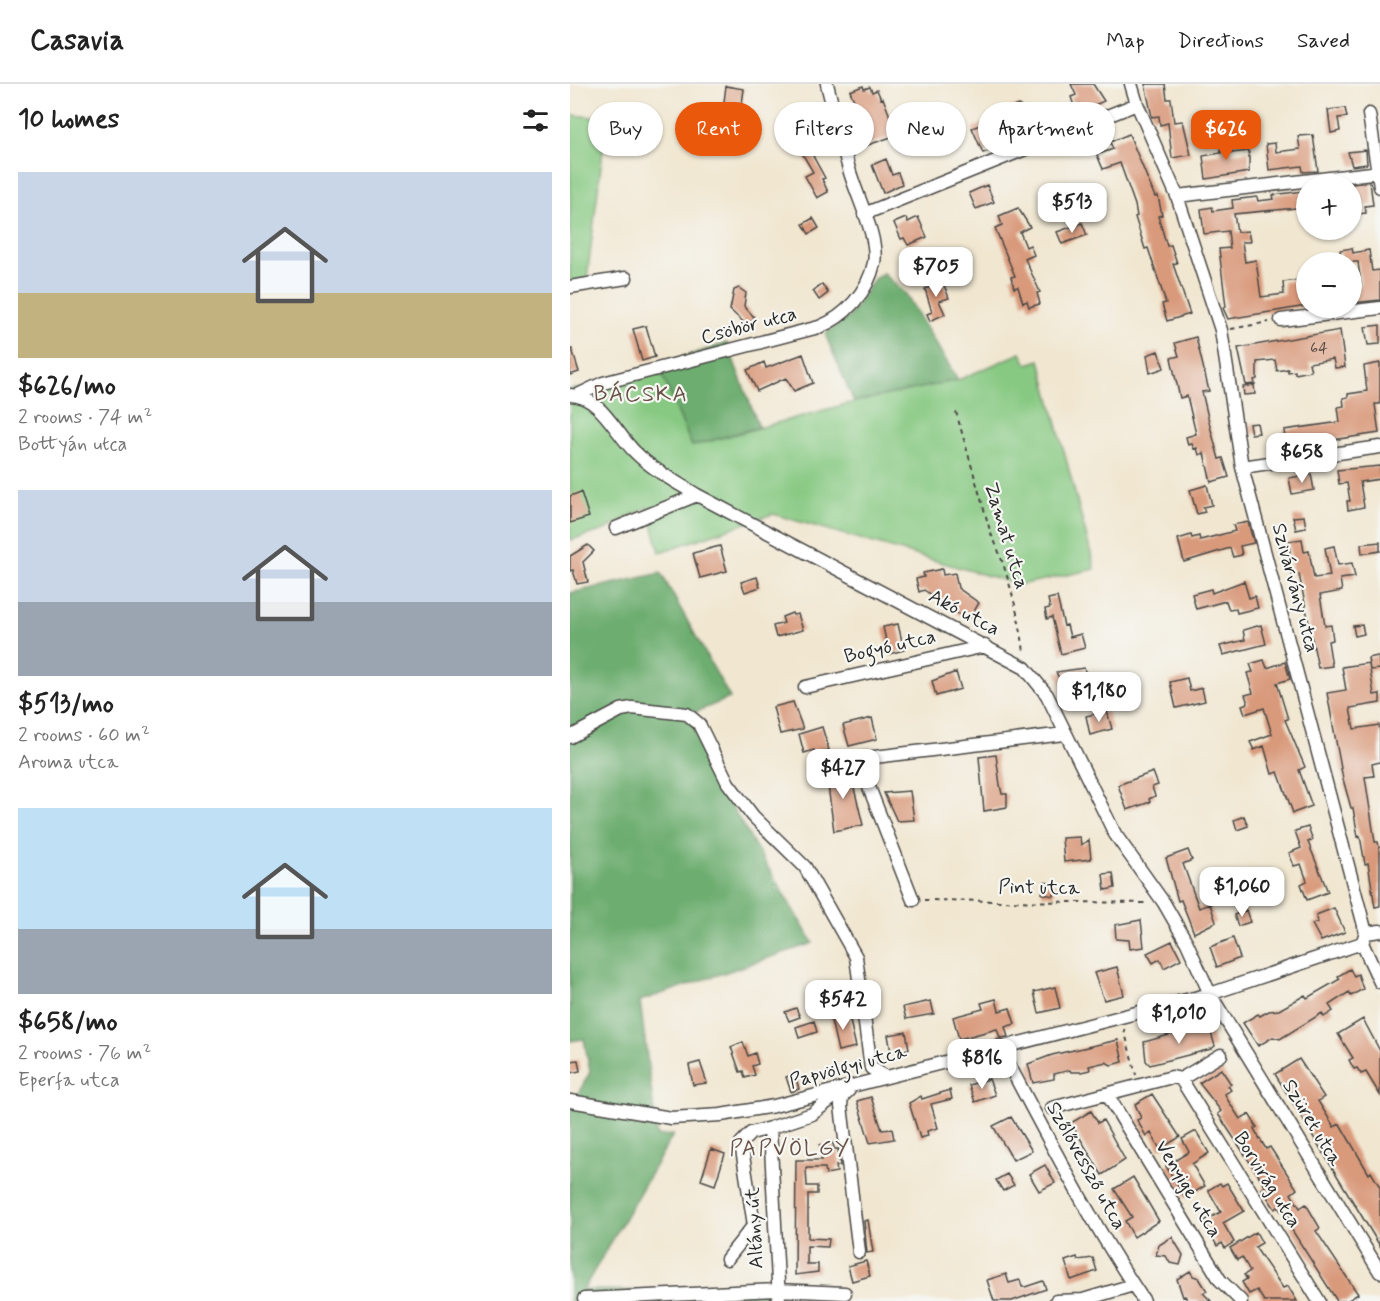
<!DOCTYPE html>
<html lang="en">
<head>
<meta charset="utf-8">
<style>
	body { margin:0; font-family:Mynerve,sans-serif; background:#f2f2f2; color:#222; height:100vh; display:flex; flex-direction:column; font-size:22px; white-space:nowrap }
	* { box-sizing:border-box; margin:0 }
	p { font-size:20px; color:#767676 }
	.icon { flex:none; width:33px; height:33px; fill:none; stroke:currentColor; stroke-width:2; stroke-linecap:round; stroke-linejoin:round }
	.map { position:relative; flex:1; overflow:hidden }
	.details { display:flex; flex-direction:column; background:#fff; width:570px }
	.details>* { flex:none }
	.hud { position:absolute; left:18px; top:18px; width:570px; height:54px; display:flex; gap:12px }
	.fabs { position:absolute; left:726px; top:90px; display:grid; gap:12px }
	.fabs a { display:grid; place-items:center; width:66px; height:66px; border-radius:50%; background:#fff; box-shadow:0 2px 4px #0004; font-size:30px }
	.price { position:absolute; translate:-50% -51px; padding:0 14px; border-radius:12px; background:#fff; color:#222; font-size:20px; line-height:39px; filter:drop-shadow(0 2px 3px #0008) }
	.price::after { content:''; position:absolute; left:50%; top:36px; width:18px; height:14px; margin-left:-9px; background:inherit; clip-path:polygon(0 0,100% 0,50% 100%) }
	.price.active { background:#ea580c; color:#fff }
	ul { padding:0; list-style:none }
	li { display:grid; align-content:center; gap:12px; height:318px; padding:0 18px }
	li span { display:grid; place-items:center; height:186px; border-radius:0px; color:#555 }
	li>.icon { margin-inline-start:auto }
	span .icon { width:108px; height:108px; fill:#fffc; stroke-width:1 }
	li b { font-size:26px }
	h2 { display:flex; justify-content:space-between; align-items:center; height:72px; padding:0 18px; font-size:26px }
	.tag { padding:0 21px; border-radius:27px; background:#fff; box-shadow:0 2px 4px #0004; font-size:21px; line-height:54px }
	.tag.active { background:#ea580c; color:#fff }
	header { display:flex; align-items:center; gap:36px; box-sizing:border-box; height:84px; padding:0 30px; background:#fff; border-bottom:2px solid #e0e0e0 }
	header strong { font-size:28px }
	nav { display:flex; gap:33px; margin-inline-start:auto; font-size:21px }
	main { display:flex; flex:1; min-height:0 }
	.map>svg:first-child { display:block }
	.green { fill:#87c982; stroke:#597a56; stroke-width:1.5 }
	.forest { fill:#6dad70; stroke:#4c6c4e; stroke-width:1.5 }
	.building { fill:#d99a7b }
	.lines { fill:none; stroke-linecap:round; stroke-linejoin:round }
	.minor-casing { stroke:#494744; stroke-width:15 }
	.path { stroke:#494744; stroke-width:2; stroke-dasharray:4.5 4.5; stroke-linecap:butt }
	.minor { stroke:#fff; stroke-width:12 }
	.labels { text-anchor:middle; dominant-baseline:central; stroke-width:4.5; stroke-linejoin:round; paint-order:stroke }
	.number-label { font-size:16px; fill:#56473f }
	.street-label { font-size:20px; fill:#2b2b2b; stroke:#f6f6f2 }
	.quarter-label { font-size:22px; letter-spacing:1.5px; fill:#685247; stroke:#f6f6f2 }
</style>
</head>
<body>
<header>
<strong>Casavia</strong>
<nav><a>Map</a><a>Directions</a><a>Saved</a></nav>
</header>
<main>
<section class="details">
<h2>10 homes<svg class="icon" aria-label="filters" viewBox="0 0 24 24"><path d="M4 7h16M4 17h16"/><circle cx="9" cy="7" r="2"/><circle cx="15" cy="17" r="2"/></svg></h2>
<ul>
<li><span style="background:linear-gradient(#c9d6e8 65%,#c2b280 0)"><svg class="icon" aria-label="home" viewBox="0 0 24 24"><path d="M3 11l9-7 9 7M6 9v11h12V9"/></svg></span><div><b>$626/mo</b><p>2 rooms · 74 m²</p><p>Bottyán utca</p></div></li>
<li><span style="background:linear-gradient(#c9d6e8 60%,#9aa5b1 0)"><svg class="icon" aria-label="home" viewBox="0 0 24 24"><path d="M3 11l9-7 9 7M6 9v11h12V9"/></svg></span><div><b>$513/mo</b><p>2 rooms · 60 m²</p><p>Aroma utca</p></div></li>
<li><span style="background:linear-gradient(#bfe0f5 65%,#9aa5b1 0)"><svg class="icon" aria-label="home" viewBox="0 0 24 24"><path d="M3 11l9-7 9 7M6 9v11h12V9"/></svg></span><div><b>$658/mo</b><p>2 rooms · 76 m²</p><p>Eperfa utca</p></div></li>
</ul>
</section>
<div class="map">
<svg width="810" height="1217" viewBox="0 0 810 1217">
	<rect width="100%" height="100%" fill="#f6f6f2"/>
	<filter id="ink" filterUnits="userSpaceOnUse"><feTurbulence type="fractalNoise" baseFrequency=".0167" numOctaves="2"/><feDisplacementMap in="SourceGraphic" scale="12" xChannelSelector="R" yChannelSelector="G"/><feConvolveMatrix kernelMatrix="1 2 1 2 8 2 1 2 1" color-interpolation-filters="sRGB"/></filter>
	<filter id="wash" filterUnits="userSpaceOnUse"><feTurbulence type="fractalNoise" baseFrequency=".008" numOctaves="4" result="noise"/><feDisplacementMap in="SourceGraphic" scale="24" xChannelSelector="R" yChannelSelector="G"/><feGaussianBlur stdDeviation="1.35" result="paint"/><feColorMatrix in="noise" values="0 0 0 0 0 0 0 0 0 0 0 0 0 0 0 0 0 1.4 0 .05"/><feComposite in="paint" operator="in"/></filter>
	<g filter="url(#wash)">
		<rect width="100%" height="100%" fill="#f1e7d1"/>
		<!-- green -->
		<path class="green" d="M0,31L37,34L17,194L0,198Z
			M451,269L457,280L470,276L525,485L450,501L203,430L90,468L77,423L35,446L0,456V305H9L88,280L122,362L284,318L388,296Z"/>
		<!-- forest -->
		<path class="forest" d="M313,189L335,209L388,296L284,318L255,250L280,232L304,195Z
			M157,259L189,343L122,362L88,281Z
			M91,489L160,614L121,630L141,688L243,859L70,917L87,1052L103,1051L13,1206L202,1208L201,1217H0V1024L20,988L14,955L0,957V509Z"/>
		<g id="blocks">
			<!-- building -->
			<path class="building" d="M501,0H523L534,17L513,26L510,20L504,22L501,13L506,11Z
				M575,0H595L597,15H601L604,38L613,37L621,71L602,74L598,39L590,41L589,32L582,33Z
				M156,2L174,5L171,28L153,26Z
				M293,2L294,5L300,3L302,8L307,6L311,15L313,14L327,51L295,62L288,45L295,42L280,7Z
				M448,21L453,24L451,32L458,35L455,40L458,46L429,57L431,62L413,69L402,44L416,39L420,48L439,40L434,26Z
				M775,24L777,33L768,34L770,47L761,49L758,26Z
				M228,32L242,47L238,50L250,68L243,72L255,94L252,95L258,108L247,114L235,92L243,88L226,59L229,57L216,43Z
				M382,38L391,62L377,68L367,44Z
				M559,50L585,113L588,112L592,131L588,132L597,162L601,161L607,179L603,180L620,230L597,237L592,220L596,219L578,164L575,165L565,133L567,132L565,121L550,79L533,85L527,71L543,65L540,58Z
				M659,50L662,69L679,67V88L636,95L633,72L651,69L649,51Z
				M743,51L748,87L733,88L732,82L699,86L696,60L705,59L706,68L730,65L728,52Z
				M796,66L797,80L782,82L778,68Z
				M316,75L322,91L328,89L332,100L313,109L302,81Z
				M800,98L803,121L795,122L796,129L787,130L785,114H782V100Z
				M417,101L424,118L406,125L399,109Z
				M733,107L736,123L664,130L667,148L678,147L680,158H672L675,178L686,176L691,213L714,210L713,198L736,195V222L658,235L653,224L656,223L649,165L660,164L658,147L634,150L631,125L642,123L643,127L663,124L662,116L687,113L688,117L704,115L703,111Z
				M448,124L460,143L450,148L456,163L460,161L464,171L455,175L470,208L467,209L470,220L459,223L457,217L453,219L448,203L444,204L441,193L445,192L425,144L432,141L429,132Z
				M348,133L357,153L338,161L334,154L331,155L324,139L336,134L338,138Z
				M243,134L249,144L239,150L233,140Z
				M512,139L517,151L492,160L487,148Z
				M782,164L783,169L799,166L802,187L810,186V216L782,219V202L791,201L788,178H772L770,166Z
				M371,193L379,214L369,217L375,230L360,237L357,230L362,228L355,205L360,203L359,197Z
				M252,200L258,209L249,216L243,207Z
				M169,204L176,209L174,222L184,233L182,241L178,242L160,226L164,206Z
				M810,241V260L798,261L795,243Z
				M76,242L85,273L72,277L63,245Z
				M770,246L775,283L765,284L763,275L739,279L741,287L725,290V287L718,288V285L707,287L705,276L687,278V295L684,296L685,300L676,301L668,264Z
				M626,253L639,307L632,308L640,342L649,375L653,374L659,393L641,398L634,369L629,371L627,364L624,365L622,360L618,361L616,353L626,350L617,312L610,314L601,274L609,272L605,259Z
				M0,265H2L9,288L0,291Z
				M588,267L594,284L580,289L577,271Z
				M233,270L243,299L224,307L216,294L187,307L177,286L194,278L196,284Z
				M810,279V320H805L809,349L716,363L714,346L770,338L768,323L774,322L773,314L778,313V310L797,307L794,282Z
				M684,301L685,310L674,311L673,303Z
				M687,339L689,349L681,350L679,340Z
				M810,382V395L790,398L794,423L778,426L777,417H780L777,399L769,400L767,386Z
				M741,390L744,406L722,410L719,394Z
				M637,401L642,421L633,423L635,428L627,430L620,406Z
				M11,408L19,433L0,439V412Z
				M734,432L736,444L726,446L723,433Z
				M678,438L684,459L670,462L672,471L663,473L660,464L614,478L608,455L621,451L622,454L629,452L630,456L665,447L663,441Z
				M732,455L734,468L739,467L744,494L760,492L755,464L764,462L768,481L782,479L785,493L770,495L772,507L750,511L755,542L761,541L763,556L758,557L762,582L748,584L729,490L722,491L719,457Z
				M810,458V467L792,470L791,460Z
				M18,461L24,467L13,478L18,498L7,500L3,486L0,487V472Z
				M150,462L157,487L130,494L123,469Z
				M372,485L373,491L385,489L388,504L409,519L400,534L396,532L394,534L354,506L349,508L346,495L354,493L353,489Z
				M187,493L190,503L175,508L171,498Z
				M674,497L679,514L685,512L688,524L667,529L666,525L659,526L656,517L626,525L622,510L641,505L642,509Z
				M487,513L494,542L497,541L500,553L511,550L515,564L491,570L482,533L477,535L475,525L480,524L478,515Z
				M222,529L223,531L228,530L233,546L206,553L203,542L214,539L212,533Z
				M328,540L334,566L319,570L313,543Z
				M691,541L696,560L653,571L650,562L675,556L673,546Z
				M792,541L794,550L785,552L783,542Z
				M808,572L810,585L800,586L798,574Z
				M694,576L697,584L715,578L720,595L707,599L718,635L715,636L735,683L729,686L742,722L723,729L708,688L702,690L694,662L684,666L680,658L702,650L694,624L675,630L672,621L678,619L675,611L683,609L677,589L683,588L680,580Z
				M799,579L804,611L810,610V619L780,624L784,645L809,641L810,648V678L802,680L804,692L795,693L805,758H808L810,767V822L805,823L798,779L795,780L790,752L788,753L783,724H781L773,695L757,609L776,606L772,583Z
				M514,584L518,597L522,596L524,605L498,613L486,588Z
				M386,588L391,605L366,612L362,597Z
				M617,594L620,607L632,604L635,617L606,624L600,598Z
				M223,618L233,645L210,650L203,623Z
				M537,627L542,645L520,651L516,632Z
				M302,634L307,655L279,662L273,641Z
				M252,643L259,666L245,670L244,666L234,669L229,650Z
				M426,671L430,701L432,710H437V723L414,727L409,673Z
				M274,683L276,693L281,692L293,741L264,747L256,686Z
				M583,688L588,701L582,703L585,712L579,715L580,718L557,726L548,701Z
				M340,707L344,736L327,737L314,709Z
				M674,732L678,742L667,746L664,736Z
				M738,743L743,756L738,758L758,808L737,816L731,800L737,797L731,780L724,782L719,769L731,764L725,747Z
				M510,753L511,761L519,756L521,775L494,778L492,754Z
				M618,766L622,776L613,780L629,824L640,820L646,838L624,849L611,816L608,817L596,774Z
				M543,789L545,804L535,806L533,790Z
				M474,798L485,800L484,812L472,810Z
				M764,824L775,848L751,857L742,840L748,838L746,831Z
				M676,826L680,838L668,842L664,831Z
				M571,836L574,863L560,865L559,856L546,855L545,841Z
				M663,854L670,874L647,883L640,863Z
				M602,857L611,875L594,884L590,875L583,879L577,869Z
				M547,883L554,911L534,916L524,889Z
				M780,885L784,892L788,890L793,905L781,912L779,908L759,921L763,927L754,933L752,929L710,955L703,953L688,962L673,939L688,930L690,932L699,927L709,926L735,911L737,914L770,895L768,892Z
				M485,903L490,924L469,929L464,908Z
				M426,915L429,927L440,924L445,940L435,943L438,953L430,954L427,945L389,955L383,933L413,925L411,919Z
				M361,917L364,930L336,935L333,923Z
				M226,924L230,933L219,937L215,928Z
				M278,928L286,963L268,967L260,932Z
				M793,935L810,967V1011L796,988L791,990L787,984L784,985L779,976L783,974L768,950Z
				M244,937L247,948L229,954L226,943Z
				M635,941L639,942L645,962L641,965L580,981L576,977L574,958Z
				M336,948L339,965L321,968L318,951Z
				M548,956L553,978L541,981L536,978L519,982L520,986L511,988H501L500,986L484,990V995L463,999L458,980L482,971Z
				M173,958L178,972L185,969L188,980L182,982L185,991L175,994L173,987L170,988L161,963Z
				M729,975L754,1013L748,1017L764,1043L770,1040L799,1090L801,1088L810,1103V1162L705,990Z
				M8,976L10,987L0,989V977Z
				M130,978L137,999L123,1001L119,981Z
				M651,985L661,1000L658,1002L661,1006L655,1010L657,1015L670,1035L679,1030L687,1043L684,1045L696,1065L700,1063L727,1105L721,1110L730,1124L736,1120L750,1144L746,1147L788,1210L777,1217H767L720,1143L725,1140L715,1124L711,1127L708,1123L705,1125L692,1105L695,1103L693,1098L648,1030L651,1027L629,999Z
				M225,990L229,1005L221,1008L216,993Z
				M419,995L425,1011L405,1018L399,1001Z
				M380,1006L382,1015L361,1020L368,1044L357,1047L358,1052L350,1054L339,1019L351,1012L352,1015Z
				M582,1010L610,1053L590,1065L581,1049L576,1052L567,1036L571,1034L565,1020Z
				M301,1013L312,1046L322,1045L324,1055L300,1059L287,1017Z
				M521,1027L528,1039L533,1036L555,1076L532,1091L501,1039Z
				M441,1033L462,1067L443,1076L423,1042Z
				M626,1047L639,1069L622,1080L635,1102L615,1114L596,1082L619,1068L612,1055Z
				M263,1059L264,1065H268L270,1082H266L267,1088L256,1090L255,1084H236L237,1102H247V1110H238V1154L259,1155L258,1163L237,1162V1180H248V1188L225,1191L226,1076H252L250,1061Z
				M141,1065L155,1070L145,1101L131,1096Z
				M475,1081L485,1099L469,1107L459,1090Z
				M437,1090L444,1101L433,1107L426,1096Z
				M563,1093L589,1137L564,1153L555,1137L562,1133L544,1105Z
				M650,1099L652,1102L657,1099L674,1127L653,1139L664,1158L655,1164L652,1159L647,1162L634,1137L651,1128L638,1106Z
				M298,1136L303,1168L297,1169L294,1137Z
				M686,1148L692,1159L685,1163L713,1204L718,1202L727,1217H694L687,1206L679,1210L672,1198L677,1195L674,1191L680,1187L672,1173L667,1176L660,1164Z
				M602,1153L613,1171L610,1181L600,1179L596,1172L586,1171L589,1161Z
				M507,1173L508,1176L523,1174L527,1187L501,1196L495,1177Z
				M296,1177L300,1192L282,1197L278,1182Z
				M620,1187L623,1192L629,1194L637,1207L633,1209L641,1217H618L615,1212L613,1213L607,1195Z
				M436,1190L439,1199L450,1196L452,1203H455L473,1197L476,1205L442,1217H424L417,1196Z"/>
		</g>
	</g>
	<g filter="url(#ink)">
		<use href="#blocks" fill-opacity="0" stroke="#494744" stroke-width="1.5"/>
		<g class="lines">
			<defs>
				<path id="minor" d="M561,0L567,20L607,112L651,246L672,383L796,849
					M799,30L810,103
					M607,112L810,88
					M294,130L567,20
					M0,203L56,194
					M711,236L810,224
					M0,311C30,311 46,350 65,368C83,386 106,398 127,411L455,584L477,611L545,750L594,819L617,859L640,910L810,1188
					M8,311L33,299L249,243C275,233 298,208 304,179C309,154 286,111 279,85C271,57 264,28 257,0
					M672,383L810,363
					M46,444L127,411
					M235,603L415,562
					M0,653L51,626L62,624L117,630L129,640L158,699L183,732L235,783L286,873L301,984L316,993
					M343,816L288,675L494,650
					M796,849L810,847
					M792,859L810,898
					M429,962C475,1048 519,1136 574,1217
					M611,995L749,1217
					M279,1006L272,1013L271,1022L289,1168
					M537,1010L650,1196L671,1217
					M0,1017L101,1034L151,1031L204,1022L640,910L792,859L796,849
					M482,1024L602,993L611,995L651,971
					M157,1175L184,1141L171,1059L181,1049L200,1044
					M14,1215L208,1206L275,1209
					M209,1217L200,1044L242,1030L269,1009
					M486,1217L513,1216L563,1201"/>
			</defs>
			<!-- minor casing -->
			<use href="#minor" class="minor-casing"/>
			<!-- path -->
			<path class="path" d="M661,245L699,238
				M386,328L421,450C434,474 452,541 454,570
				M354,816L579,819
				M554,945L566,991"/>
			<!-- minor -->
			<use href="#minor" class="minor"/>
		</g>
	</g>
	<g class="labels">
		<!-- number labels -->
		<g class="number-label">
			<text x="749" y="264">64</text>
		</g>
		<!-- street labels -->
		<g class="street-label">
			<text transform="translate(179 242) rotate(-15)">Csöbör utca</text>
			<text transform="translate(436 452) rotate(73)">Zamat utca</text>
			<text transform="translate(725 504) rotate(75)">Szivárvány utca</text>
			<text transform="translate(394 529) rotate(28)">Akó utca</text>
			<text transform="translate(320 563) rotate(-13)">Bogyó utca</text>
			<text transform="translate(469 804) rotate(1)">Pint utca</text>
			<text transform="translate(278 983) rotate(-15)">Papvölgyi utca</text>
			<text transform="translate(742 1039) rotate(59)">Szüret utca</text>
			<text transform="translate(516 1082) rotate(61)">Szőlővessző utca</text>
			<text transform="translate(697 1096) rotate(58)">Borvirág utca</text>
			<text transform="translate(618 1105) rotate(59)">Venyige utca</text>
			<text transform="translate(185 1144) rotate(-93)">Altány út</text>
		</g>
		<!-- quarter labels -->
		<g class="quarter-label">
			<text x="71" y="311">BÁCSKA</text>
			<text x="220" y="1065">PAPVÖLGY</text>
		</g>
	</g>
</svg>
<div class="fabs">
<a>+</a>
<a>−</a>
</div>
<b class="price active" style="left:656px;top:77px">$626</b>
<b class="price" style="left:502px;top:150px">$513</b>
<b class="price" style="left:366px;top:214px">$705</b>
<b class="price" style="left:732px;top:400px">$658</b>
<b class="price" style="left:529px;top:639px">$1,180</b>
<b class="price" style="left:273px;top:716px">$427</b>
<b class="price" style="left:672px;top:834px">$1,060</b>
<b class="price" style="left:273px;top:947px">$542</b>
<b class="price" style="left:609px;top:961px">$1,010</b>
<b class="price" style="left:412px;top:1006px">$816</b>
<div class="hud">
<a class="tag">Buy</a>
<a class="tag active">Rent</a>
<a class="tag">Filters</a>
<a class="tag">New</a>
<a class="tag">Apartment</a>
</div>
</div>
</main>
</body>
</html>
